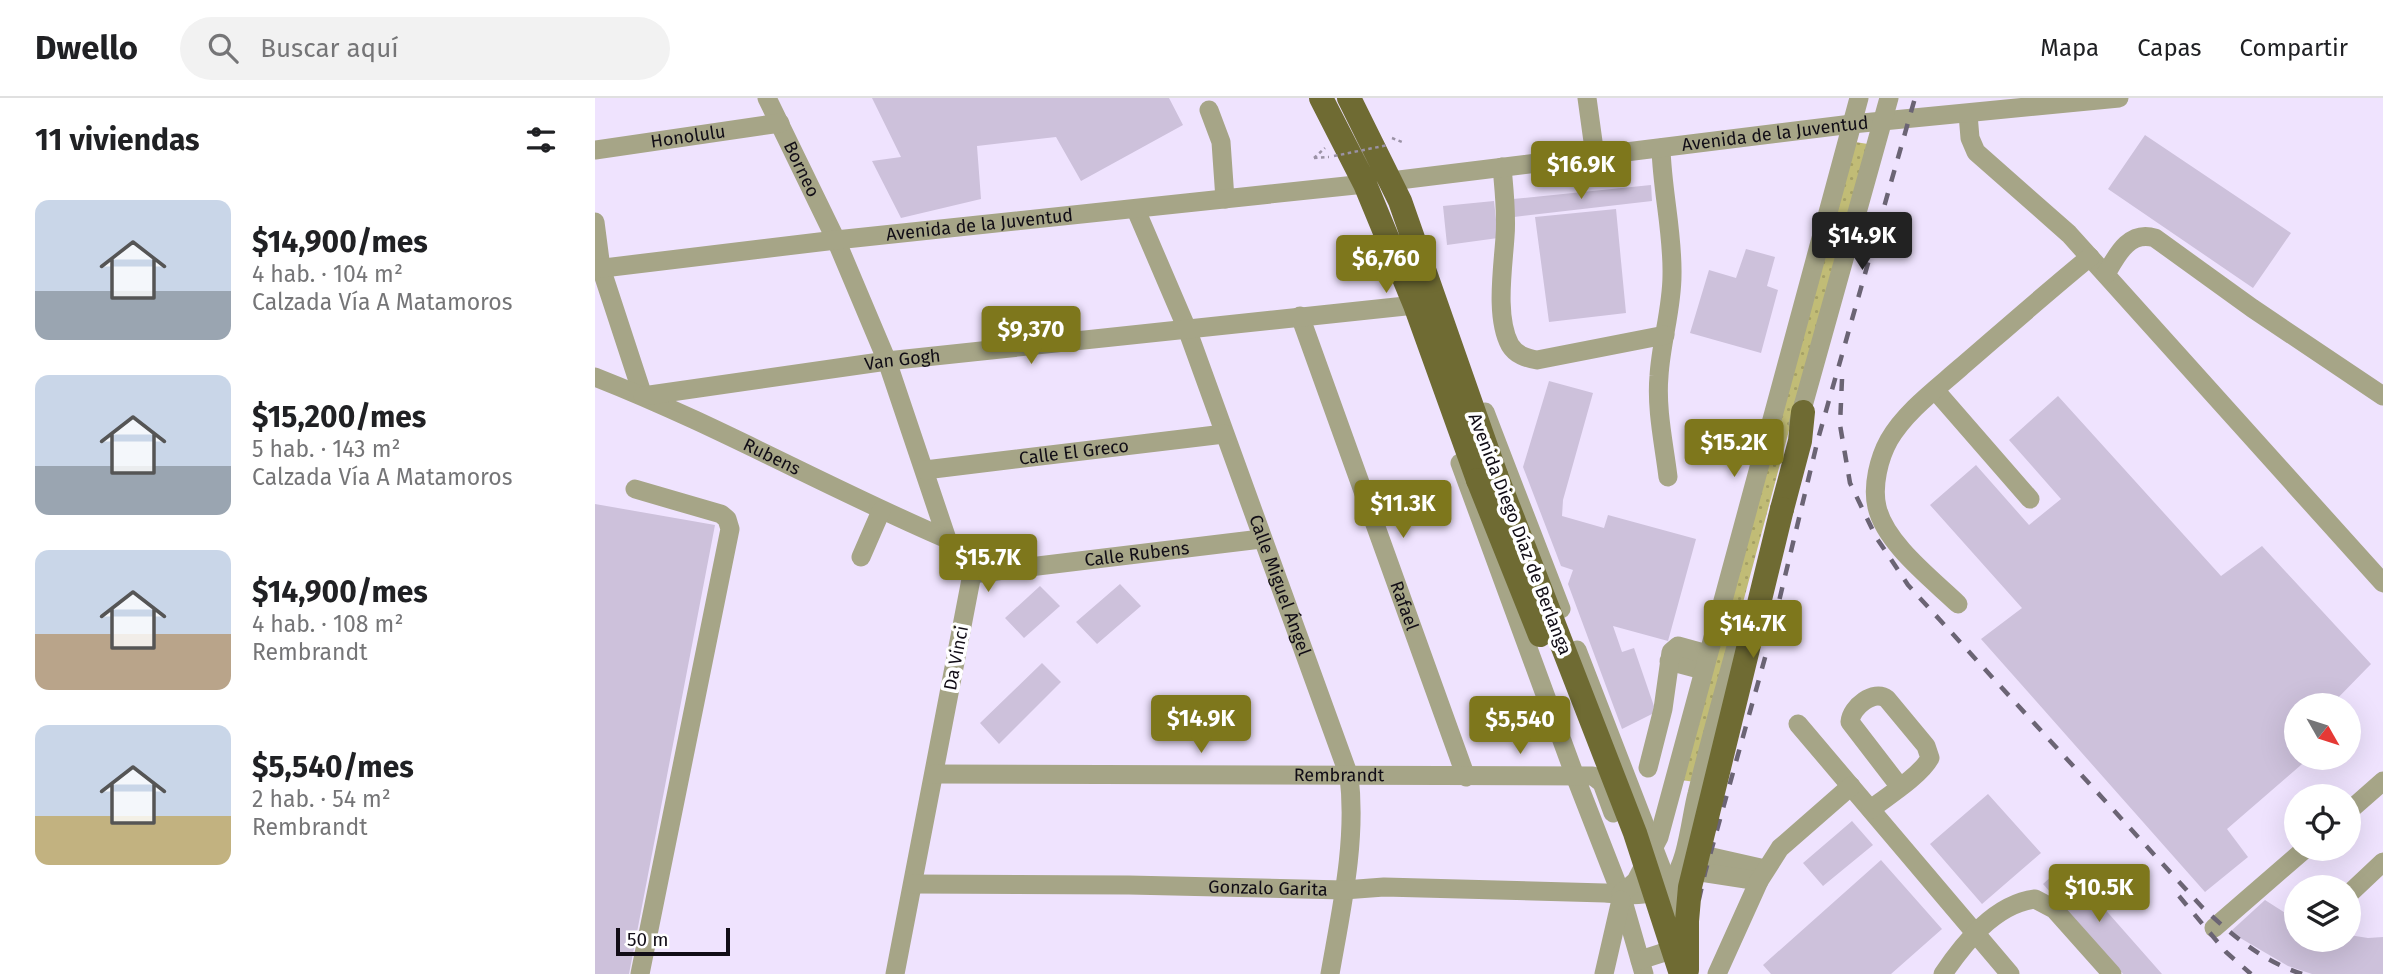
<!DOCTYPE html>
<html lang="es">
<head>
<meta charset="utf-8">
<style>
	body { margin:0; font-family:"Fira Sans",sans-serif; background:#f2f2f2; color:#202124; height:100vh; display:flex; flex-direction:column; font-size:26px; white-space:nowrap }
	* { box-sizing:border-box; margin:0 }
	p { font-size:23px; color:#757577 }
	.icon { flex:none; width:38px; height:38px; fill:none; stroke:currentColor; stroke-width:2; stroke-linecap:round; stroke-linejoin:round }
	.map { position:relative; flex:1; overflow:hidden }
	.side { display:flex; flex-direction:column; background:#fff; width:595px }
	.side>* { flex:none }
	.needle { width:46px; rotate:129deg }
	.tools { position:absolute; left:1689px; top:595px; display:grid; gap:14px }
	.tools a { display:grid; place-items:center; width:77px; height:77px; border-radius:50%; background:#fff; box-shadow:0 7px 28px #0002; font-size:35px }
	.scale { position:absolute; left:21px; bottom:18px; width:114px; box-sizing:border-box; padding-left:7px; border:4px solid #110d16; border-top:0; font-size:19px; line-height:24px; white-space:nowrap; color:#110d16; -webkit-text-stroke:5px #fff; paint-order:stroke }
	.price { position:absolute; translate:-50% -60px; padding:0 16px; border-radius:7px; background:#7e771c; color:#fff; font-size:23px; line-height:46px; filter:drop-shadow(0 2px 4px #0008) }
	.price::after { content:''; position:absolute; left:50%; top:42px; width:21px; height:16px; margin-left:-10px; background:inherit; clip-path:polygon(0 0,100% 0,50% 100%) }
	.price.current { background:#222; color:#fff }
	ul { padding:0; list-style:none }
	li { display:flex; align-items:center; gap:21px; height:175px; padding:0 35px }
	li span { display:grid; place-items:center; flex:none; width:196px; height:140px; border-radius:14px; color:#555 }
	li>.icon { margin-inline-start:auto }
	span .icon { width:84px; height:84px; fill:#fffc; stroke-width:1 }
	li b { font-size:30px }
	h2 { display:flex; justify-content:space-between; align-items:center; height:84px; padding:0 35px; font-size:30px }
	header { display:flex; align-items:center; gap:42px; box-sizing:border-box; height:98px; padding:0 35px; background:#fff; border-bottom:2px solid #e0e0e0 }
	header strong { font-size:33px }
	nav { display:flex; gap:38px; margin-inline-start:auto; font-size:24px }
	.search { width:490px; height:63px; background:#f2f2f2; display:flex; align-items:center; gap:18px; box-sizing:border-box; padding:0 24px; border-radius:38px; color:#757577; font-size:26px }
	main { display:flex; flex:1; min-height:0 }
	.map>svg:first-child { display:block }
	.grass { fill:url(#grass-dots) }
	.building { fill:#cdc1db }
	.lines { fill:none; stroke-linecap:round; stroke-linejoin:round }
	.path { stroke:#9b92a6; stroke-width:2.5; stroke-dasharray:3.5 3.5; stroke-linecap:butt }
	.minor { stroke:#a6a587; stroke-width:19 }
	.major { stroke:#6f6b33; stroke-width:24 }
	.rail { stroke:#6b6474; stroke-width:4.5; stroke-dasharray:12 12; stroke-linecap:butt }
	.path-bridge { stroke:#9b92a6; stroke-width:2.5; stroke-dasharray:3.5 3.5; stroke-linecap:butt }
	.major-bridge { stroke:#6f6b33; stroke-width:24 }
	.labels { text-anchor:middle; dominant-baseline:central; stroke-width:7; stroke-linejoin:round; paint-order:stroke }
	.street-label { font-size:18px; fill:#110d16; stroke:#fff }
</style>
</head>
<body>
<header>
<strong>Dwello</strong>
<div class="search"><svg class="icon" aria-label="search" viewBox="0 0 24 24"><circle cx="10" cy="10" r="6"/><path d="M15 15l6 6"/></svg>Buscar aquí</div>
<nav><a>Mapa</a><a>Capas</a><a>Compartir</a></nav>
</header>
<main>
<section class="side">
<h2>11 viviendas<svg class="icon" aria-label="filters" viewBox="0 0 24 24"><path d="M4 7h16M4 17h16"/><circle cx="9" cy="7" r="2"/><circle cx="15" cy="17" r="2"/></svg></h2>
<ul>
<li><span style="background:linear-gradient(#c9d6e8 65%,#9aa5b1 0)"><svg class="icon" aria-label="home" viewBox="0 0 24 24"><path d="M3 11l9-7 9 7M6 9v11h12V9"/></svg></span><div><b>$14,900/mes</b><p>4 hab. · 104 m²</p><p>Calzada Vía A Matamoros</p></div></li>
<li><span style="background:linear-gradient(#c9d6e8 65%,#9aa5b1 0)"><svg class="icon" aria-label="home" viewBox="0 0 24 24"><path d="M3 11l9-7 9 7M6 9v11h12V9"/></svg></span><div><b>$15,200/mes</b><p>5 hab. · 143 m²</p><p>Calzada Vía A Matamoros</p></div></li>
<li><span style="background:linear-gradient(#c9d6e8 60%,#b9a48a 0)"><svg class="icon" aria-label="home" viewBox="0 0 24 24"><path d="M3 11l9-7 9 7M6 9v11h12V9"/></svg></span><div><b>$14,900/mes</b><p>4 hab. · 108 m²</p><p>Rembrandt</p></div></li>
<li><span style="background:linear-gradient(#c9d6e8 65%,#c2b280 0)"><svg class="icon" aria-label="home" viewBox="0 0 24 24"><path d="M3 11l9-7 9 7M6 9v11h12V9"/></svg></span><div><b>$5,540/mes</b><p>2 hab. · 54 m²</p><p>Rembrandt</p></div></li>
</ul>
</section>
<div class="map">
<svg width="1788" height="876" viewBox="0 0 1788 876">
	<defs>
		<pattern id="grass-dots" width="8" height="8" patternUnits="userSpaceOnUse" patternTransform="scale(1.75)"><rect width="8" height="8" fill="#c1bc76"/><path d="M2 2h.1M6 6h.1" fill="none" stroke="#a5a065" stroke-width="1.8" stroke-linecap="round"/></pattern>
	</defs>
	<rect width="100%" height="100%" fill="#efe3fe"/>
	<!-- grass -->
	<path class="grass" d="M1260,44L1273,46L1251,122L1238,120Z
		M1234,136L1246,138L1100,684L1086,682Z"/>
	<!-- building -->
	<path class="building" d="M277,0H574L588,27L486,83L461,39L382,48L386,101L306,120L277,63L306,59Z
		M1550,37L1696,135L1658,190L1513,91Z
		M1056,87L1057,103L919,119L918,101Z
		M899,103L903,140L852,147L848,108Z
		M1021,111L1031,215L954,224L940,119Z
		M1151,151L1180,159L1172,188L1183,192L1166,255L1095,235L1114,172L1141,180Z
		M954,283L998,295L968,402L967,418L1009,430L1013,417L1101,441L1073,543L1018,528L1027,554L1039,550L1061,614L1027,631L973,486L978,472L966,468L928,369Z
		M1463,298L1626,478L1667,448L1776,566L1736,607H1701V660H1714L1632,731L1653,759L1610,794L1386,541L1427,510L1335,407L1381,367L1434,427L1466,401L1414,342Z
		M0,406L120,427L34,876H0Z
		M525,486L546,508L502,546L481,524Z
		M445,488L465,508L429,540L410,520Z
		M447,565L466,584L404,646L385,625Z
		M1393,696L1446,755L1387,806L1335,746Z
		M1257,723L1278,747L1228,788L1208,765Z
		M1286,762L1347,831L1296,876H1176L1168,867Z
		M1470,766L1567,876H1528L1448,786Z
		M1670,802L1701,822V842H1754V837L1773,840L1788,839V876H1717L1693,868L1635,834Z"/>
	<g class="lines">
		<!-- path -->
		<path class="path" d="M797,40L807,44
			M719,60L730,50
			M719,60L734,59"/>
		<!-- minor -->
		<g class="minor">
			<path id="s1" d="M172,0L241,142L292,263L352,441L377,476L300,876"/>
			<path d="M992,0L1000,58"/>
			<path d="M614,12L626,44L630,101"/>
			<path d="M1373,16L1375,40L1381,54L1474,136L1788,485"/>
			<path d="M1066,50C1067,92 1078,135 1077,177C1077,211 1066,244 1064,278C1061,311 1069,346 1073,379"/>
			<path id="s2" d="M0,52L185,25"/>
			<path d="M907,69C909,92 912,116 910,139C908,170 900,219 915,247C921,257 931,260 942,262L1070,237"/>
			<path id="s3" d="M796,83L1257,26L1524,0"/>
			<path id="s4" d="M541,112L592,231L754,678C762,742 746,813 735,876"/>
			<path d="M0,124L6,170L48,298"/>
			<path id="s5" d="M0,171L241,142L770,86"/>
			<path d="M1511,176C1522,157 1534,132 1560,140L1657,210L1788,298"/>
			<path id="s6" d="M705,218L871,679"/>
			<path id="s7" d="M0,279C120,326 233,390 352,441"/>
			<path d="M1340,292L1435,401"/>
			<path id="s8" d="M48,298L292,263L820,207"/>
			<path d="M890,314L966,511"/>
			<path d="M1203,326L1294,0"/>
			<path d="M865,365L980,678L1026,796L1049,876"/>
			<path id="s9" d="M330,372L629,336"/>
			<path d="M40,391L126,416L132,421L135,431L45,876"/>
			<path d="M266,459L286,413"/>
			<path id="s10" d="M377,476L666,441"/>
			<path d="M1363,506C1337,481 1290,445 1282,409C1277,388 1284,360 1294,342C1310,314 1341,291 1365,270C1408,233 1451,195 1495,159"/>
			<path d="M982,552L1090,831"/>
			<path d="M1074,563L1108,572"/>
			<path d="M1203,626L1415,876"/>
			<path d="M1053,670L1068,611L1076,554L1083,548L1112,556"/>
			<path id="s11" d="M340,676L998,678L1007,685L1018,715"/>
			<path d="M1276,711C1293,698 1325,678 1335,660L1331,648L1292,601C1279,591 1256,609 1255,624L1305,689"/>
			<path d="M1754,713L1788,683"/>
			<path d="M1108,757L1170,771"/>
			<path d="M1086,771L1164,783"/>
			<path id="s12" d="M319,786L534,787L749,792L789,789L1010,795C1034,797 1057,801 1076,783C1092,768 1096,718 1102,696C1116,638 1132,581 1148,524"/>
			<path d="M1026,796L1041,783L1064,739L1264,0"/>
			<path d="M1754,796L1788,764"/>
			<path d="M1619,830L1710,751"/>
			<path d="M1045,862L1067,855L1089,842"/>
			<path d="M1009,876L1026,802"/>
			<path d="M1122,876L1164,783L1185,750L1256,688"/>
			<path d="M1348,876C1369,845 1400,806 1440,801L1459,811L1517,876"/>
		</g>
		<!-- major -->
		<path class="major" d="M726,0L770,86L820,207L883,382
			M754,0L805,103L901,377
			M1187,411L1205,343L1208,314"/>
		<!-- rail -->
		<path class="rail" d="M1247,281L1245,327L1255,385L1281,439L1313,487L1607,809C1637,837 1667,863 1707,876
			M1584,798L1631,854L1656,876
			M1093,849L1110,775L1173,549L1223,341L1320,0"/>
		<!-- path-bridge -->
		<path class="path-bridge" d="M739,58L793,47"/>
		<!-- major-bridge -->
		<path class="major-bridge" d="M901,377L1040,735L1086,876
			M883,382L945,537
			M1092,872V823L1095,789L1187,411"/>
	</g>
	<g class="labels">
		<!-- street labels -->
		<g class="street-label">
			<text stroke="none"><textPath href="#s3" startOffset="387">Avenida de la Juventud</textPath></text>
			<text stroke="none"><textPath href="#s2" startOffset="94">Honolulu</textPath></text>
			<text stroke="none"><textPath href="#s1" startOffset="79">Borneo</textPath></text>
			<text stroke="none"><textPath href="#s5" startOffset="387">Avenida de la Juventud</textPath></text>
			<text stroke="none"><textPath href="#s8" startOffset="262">Van Gogh</textPath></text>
			<text stroke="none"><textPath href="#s9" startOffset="150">Calle El Greco</textPath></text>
			<text stroke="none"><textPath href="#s7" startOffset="194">Rubens</textPath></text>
			<text transform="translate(925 436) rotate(69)">Avenida Diego Díaz de Berlanga</text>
			<text stroke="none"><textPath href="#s10" startOffset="166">Calle Rubens</textPath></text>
			<text stroke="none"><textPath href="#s4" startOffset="402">Calle Miguel Ángel</textPath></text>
			<text stroke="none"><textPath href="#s6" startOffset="308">Rafael</textPath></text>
			<text transform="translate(361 560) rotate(-79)">Da Vinci</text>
			<text stroke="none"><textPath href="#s11" startOffset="404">Rembrandt</textPath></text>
			<text stroke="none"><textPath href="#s12" startOffset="354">Gonzalo Garita</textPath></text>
		</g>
	</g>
</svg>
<div class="tools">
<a><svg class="needle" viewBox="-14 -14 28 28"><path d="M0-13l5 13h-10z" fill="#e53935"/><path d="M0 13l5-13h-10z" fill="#757577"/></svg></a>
<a><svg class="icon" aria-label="locate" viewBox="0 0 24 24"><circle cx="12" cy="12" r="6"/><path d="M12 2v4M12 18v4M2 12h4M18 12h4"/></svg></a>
<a><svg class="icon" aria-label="layers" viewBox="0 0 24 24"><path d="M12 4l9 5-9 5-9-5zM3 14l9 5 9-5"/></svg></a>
</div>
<div class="scale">50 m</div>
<b class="price" style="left:986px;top:103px">$16.9K</b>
<b class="price current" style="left:1267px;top:174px">$14.9K</b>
<b class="price" style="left:791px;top:197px">$6,760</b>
<b class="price" style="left:436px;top:268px">$9,370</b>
<b class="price" style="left:1139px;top:381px">$15.2K</b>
<b class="price" style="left:808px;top:442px">$11.3K</b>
<b class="price" style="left:393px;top:496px">$15.7K</b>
<b class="price" style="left:1158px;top:562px">$14.7K</b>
<b class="price" style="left:606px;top:657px">$14.9K</b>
<b class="price" style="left:925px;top:658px">$5,540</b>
<b class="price" style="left:1504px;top:826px">$10.5K</b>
</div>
</main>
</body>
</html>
